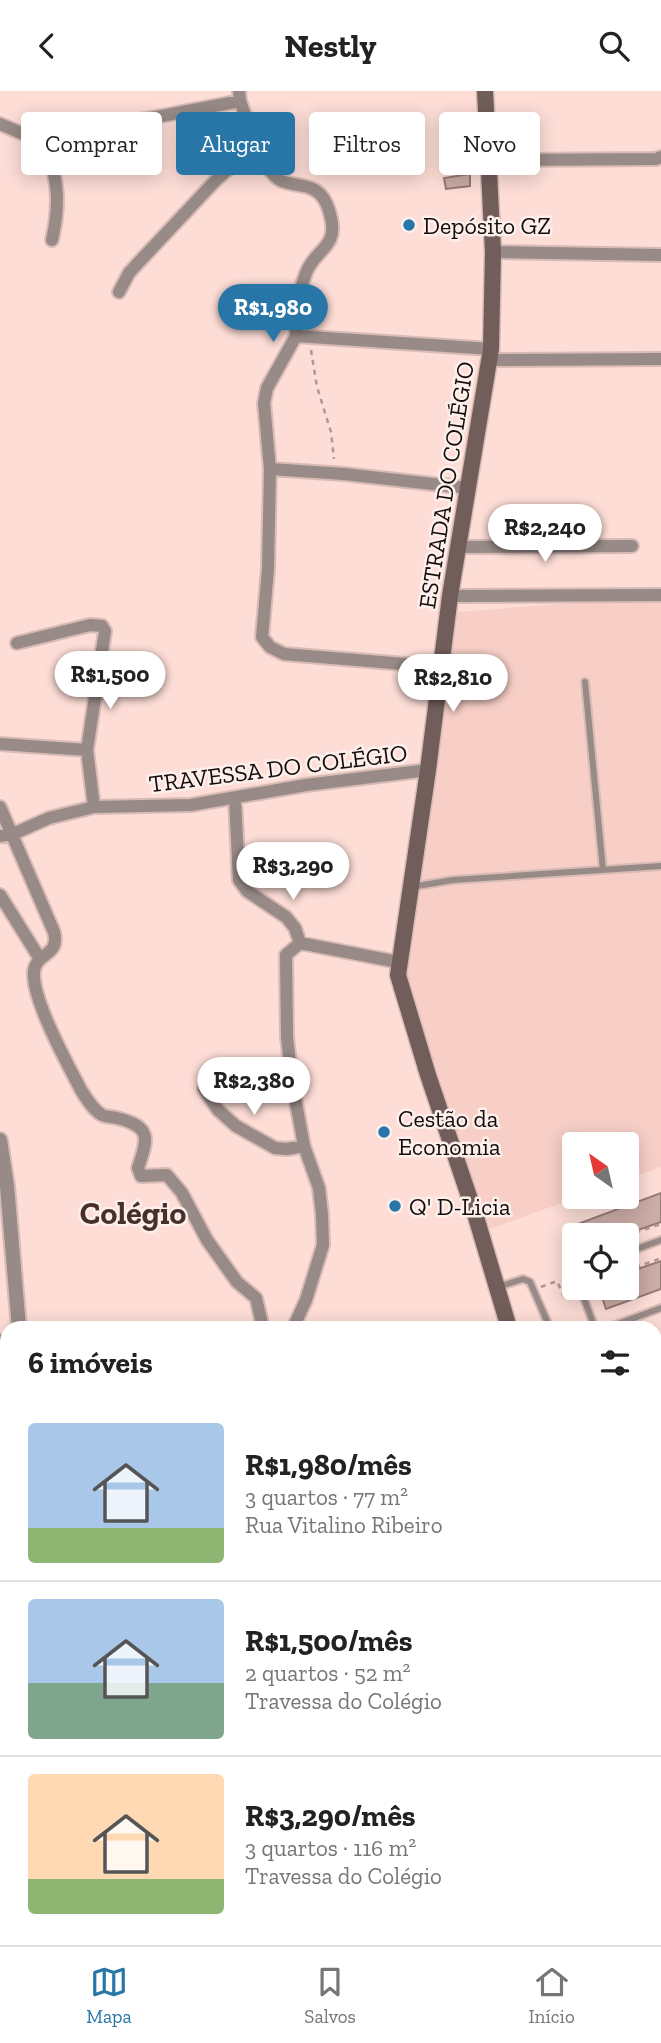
<!DOCTYPE html>
<html lang="pt">
<head>
<meta charset="utf-8">
<style>
	body { margin:0; font-family:"Zilla Slab",serif; background:#f2f2f2; color:#222; height:100vh; display:flex; flex-direction:column; font-size:26px; white-space:nowrap }
	* { box-sizing:border-box; margin:0 }
	p { font-size:23px; color:#767676 }
	.icon { flex:none; width:38px; height:38px; fill:none; stroke:currentColor; stroke-width:2; stroke-linecap:round; stroke-linejoin:round }
	.map { position:relative; flex:1; overflow:hidden }
	.sheet { position:absolute; left:0px; top:1230px; width:662px; height:625px; display:flex; flex-direction:column; background:#fff; border-radius:21px 21px 0 0; box-shadow:0 4px 18px #0003 }
	.sheet>* { flex:none }
	.hud { position:absolute; left:21px; top:21px; width:620px; height:63px; display:flex; gap:14px }
	.needle { width:46px; rotate:326deg }
	.fabs { position:absolute; left:562px; top:1041px; display:grid; gap:14px }
	.fabs a { display:grid; place-items:center; width:77px; height:77px; border-radius:7px; background:#fff; box-shadow:0 4px 18px #0003; font-size:35px }
	.price { position:absolute; translate:-50% -60px; padding:0 16px; border-radius:24px; background:#fff; color:#222; font-size:23px; line-height:46px; filter:drop-shadow(0 2px 4px #0008) }
	.price::after { content:''; position:absolute; left:50%; top:42px; width:21px; height:16px; margin-left:-10px; background:inherit; clip-path:polygon(0 0,100% 0,50% 100%) }
	.price.current { background:#2876a8; color:#fff }
	ul { padding:0; list-style:none }
	li { display:flex; align-items:center; gap:21px; height:175px; padding:0 28px }
	li+li { border-top:2px solid #e0e0e0 }
	li span { display:grid; place-items:center; flex:none; width:196px; height:140px; border-radius:7px; color:#555 }
	li>.icon { margin-inline-start:auto }
	span .icon { width:84px; height:84px; fill:#fffc; stroke-width:1 }
	li b { font-size:30px }
	h2 { display:flex; justify-content:space-between; align-items:center; height:84px; padding:0 28px; font-size:30px }
	.chip { padding:0 24px; border-radius:7px; background:#fff; box-shadow:0 4px 18px #0003; font-size:24px; line-height:63px }
	.chip.current { background:#2876a8; color:#fff }
	header { display:flex; justify-content:space-between; align-items:center; height:91px; padding:0 28px; background:#fff; font-size:32px; font-weight:700 }
	.menu { display:flex; justify-content:space-around; align-items:center; height:98px; border-top:2px solid #e0e0e0; background:#fff; font-size:19px; color:#767676 }
	.menu a { display:grid; justify-items:center; gap:4px }
	.menu .current { color:#2876a8 }
	.map>svg:first-child { display:block }
	.built { fill:#f7cfc7 }
	.green { fill:#e1a69b }
	.building { fill:#cbaca6; stroke:#967a74; stroke-width:2 }
	.lines { fill:none; stroke-linecap:round; stroke-linejoin:round }
	.service-casing { stroke:#d8bbb5; stroke-width:10 }
	.minor-casing { stroke:#d8bbb5; stroke-width:16 }
	.tertiary-casing { stroke:#d8bbb5; stroke-width:18 }
	.secondary-casing { stroke:#d8bbb5; stroke-width:19 }
	.primary-casing { stroke:#d8bbb5; stroke-width:21 }
	.path { stroke:#b19893; stroke-width:2.5; stroke-dasharray:5 5; stroke-linecap:butt }
	.service { stroke:#978a87; stroke-width:6 }
	.minor { stroke:#978a87; stroke-width:12 }
	.tertiary { stroke:#978a87; stroke-width:14 }
	.secondary { stroke:#715e5b; stroke-width:16 }
	.primary { stroke:#56403c; stroke-width:18 }
	.rail { stroke:#917b76; stroke-width:4.5 }
	.poi-dot { fill:#2876a8; stroke:#fcefec; stroke-width:2.5 }
	.labels { text-anchor:middle; dominant-baseline:central; stroke-width:5; stroke-linejoin:round; paint-order:stroke }
	.poi-label { font-size:24px; fill:#150b09; stroke:#fcefec; text-anchor:start }
	.street-label { font-size:24px; fill:#150b09; stroke:#fcefec }
	.district-label { font-size:32px; font-weight:bold; fill:#472f2a; stroke:#fcefec }
</style>
</head>
<body>
<header><svg class="icon" aria-label="back" viewBox="0 0 24 24"><path d="M15 5l-7 7 7 7"/></svg>Nestly<svg class="icon" aria-label="search" viewBox="0 0 24 24"><circle cx="10" cy="10" r="6"/><path d="M15 15l6 6"/></svg></header>
<div class="map">
<svg width="661" height="1854" viewBox="0 0 661 1854">
	<rect width="100%" height="100%" fill="#fdddd6"/>
	<!-- built -->
	<path class="built" d="M661,505V1076L627,1088L626,1054H574V1106H578L490,1138L402,889L458,521Z
		M158,1848H277L275,1854H160Z"/>
	<!-- green -->
	<path class="green" d="M661,1713V1854H648V1848H654L655,1714Z"/>
	<!-- building -->
	<path class="building" d="M470,83V95L446,98L444,87Z
		M661,1102V1131L624,1144H579L575,1134Z
		M661,1170V1198L606,1218L599,1197H626V1182Z
		M661,1337V1365L654,1367V1339Z
		M661,1402V1431L654,1433V1405Z
		M661,1505V1554L654,1557V1508Z
		M7,1641V1848H64L65,1854H0V1642Z
		M64,1848H150L152,1854H65Z"/>
	<g class="lines">
		<defs>
			<path id="service" d="M585,591L603,779
				M411,796L453,789L661,775
				M626,1162L661,1149
				M498,1196L523,1188L530,1191L550,1237
				M580,1197L595,1237
				M607,1237L661,1217
				M0,1247L7,1256
				M654,1320L661,1318
				M654,1389L661,1386
				M0,1627L7,1616
				M297,1854L298,1848"/>
			<path id="minor" d="M0,33L47,53L114,34L240,10
				M47,53C57,92 61,109 52,149
				M256,54C262,65 268,82 280,89C293,96 309,92 320,103C326,109 329,118 331,127C338,157 315,158 306,182C298,202 297,224 296,245
				M489,69L656,68L661,66
				M493,161L661,164
				M119,201L129,182L140,170L217,88L256,54L240,10L239,0
				M489,269L661,268
				M270,378L344,383L468,397
				M458,456L632,455
				M450,505L661,504
				M17,552L90,534L102,535L105,540L87,659L94,716
				M441,576L284,563L270,556L262,546L268,478L270,378L264,312L267,297L296,245L491,258
				M0,653L87,659
				M235,708L239,789L247,800L286,826L295,837L300,852L398,871
				M0,716L54,841C60,866 37,860 34,880C31,907 68,974 81,999C86,1007 93,1019 102,1024C106,1026 113,1026 117,1027C152,1036 148,1047 138,1077L141,1085L167,1084L182,1102L207,1149L237,1191L256,1207L263,1237
				M0,745L13,743L49,727L94,716L191,714L306,694L428,679
				M0,804L40,868
				M204,998L218,1019L236,1035L275,1057L287,1058L304,1055
				M293,1237L306,1209L323,1154L322,1124L319,1097L304,1055L292,990L287,946L286,864L300,852"/>
			<path id="tertiary" d="M0,1049L7,1095L19,1237"/>
			<path id="secondary" d="M485,0L493,161L491,258L450,505L428,679L398,884L428,984L476,1126L509,1237
				M521,1854L522,1848"/>
			<path id="primary" d="M0,1385L7,1389
				M654,1495L661,1491
				M0,1584L7,1586
				M654,1611L661,1610"/>
		</defs>
		<!-- service casing -->
		<use href="#service" class="service-casing"/>
		<!-- minor casing -->
		<use href="#minor" class="minor-casing"/>
		<!-- tertiary casing -->
		<use href="#tertiary" class="tertiary-casing"/>
		<!-- secondary casing -->
		<use href="#secondary" class="secondary-casing"/>
		<!-- primary casing -->
		<use href="#primary" class="primary-casing"/>
		<!-- path -->
		<path class="path" d="M311,259L317,296L331,341L334,368
			M626,1145L661,1133
			M626,1180L661,1167
			M541,1196L557,1190L564,1206L571,1203
			M654,1533L661,1530
			M654,1576L661,1588"/>
		<!-- service -->
		<use href="#service" class="service"/>
		<!-- minor -->
		<use href="#minor" class="minor"/>
		<!-- tertiary -->
		<use href="#tertiary" class="tertiary"/>
		<!-- secondary -->
		<use href="#secondary" class="secondary"/>
		<!-- primary -->
		<use href="#primary" class="primary"/>
		<!-- rail -->
		<path class="rail" d="M0,1450L7,1453
			M654,1522L661,1519
			M654,1542L661,1538"/>
	</g>
	<!-- markers -->
	<g class="poi-dot">
		<circle cx="409" cy="134" r="7"/>
		<circle cx="384" cy="1041" r="7"/>
		<circle cx="395" cy="1115" r="7"/>
	</g>
	<g class="labels">
		<!-- poi labels -->
		<g class="poi-label">
			<text x="423" y="134">Depósito GZ</text>
			<text x="398" y="1027">Cestão da<tspan x="398" dy="28">Economia</tspan></text>
			<text x="409" y="1115">Q' D-Licia</text>
		</g>
		<!-- street labels -->
		<g class="street-label">
			<text transform="translate(446 394) rotate(-81)">ESTRADA DO COLÉGIO</text>
			<text transform="translate(278 677) rotate(-7)">TRAVESSA DO COLÉGIO</text>
		</g>
		<!-- district labels -->
		<g class="district-label">
			<text x="133" y="1122">Colégio</text>
		</g>
	</g>
</svg>
<div class="fabs">
<a><svg class="needle" viewBox="-14 -14 28 28"><path d="M0-13l5 13h-10z" fill="#e53935"/><path d="M0 13l5-13h-10z" fill="#767676"/></svg></a>
<a><svg class="icon" aria-label="locate" viewBox="0 0 24 24"><circle cx="12" cy="12" r="6"/><path d="M12 2v4M12 18v4M2 12h4M18 12h4"/></svg></a>
</div>
<b class="price current" style="left:273px;top:253px">R$1,980</b>
<b class="price" style="left:545px;top:473px">R$2,240</b>
<b class="price" style="left:110px;top:620px">R$1,500</b>
<b class="price" style="left:453px;top:623px">R$2,810</b>
<b class="price" style="left:293px;top:811px">R$3,290</b>
<b class="price" style="left:254px;top:1026px">R$2,380</b>
<div class="hud">
<a class="chip">Comprar</a>
<a class="chip current">Alugar</a>
<a class="chip">Filtros</a>
<a class="chip">Novo</a>
</div>
<section class="sheet">
<h2>6 imóveis<svg class="icon" aria-label="filters" viewBox="0 0 24 24"><path d="M4 7h16M4 17h16"/><circle cx="9" cy="7" r="2"/><circle cx="15" cy="17" r="2"/></svg></h2>
<ul>
<li><span style="background:linear-gradient(#a9c7e8 75%,#8fb573 0)"><svg class="icon" aria-label="home" viewBox="0 0 24 24"><path d="M3 11l9-7 9 7M6 9v11h12V9"/></svg></span><div><b>R$1,980/mês</b><p>3 quartos · 77 m²</p><p>Rua Vitalino Ribeiro</p></div></li>
<li><span style="background:linear-gradient(#a9c7e8 60%,#7fa58c 0)"><svg class="icon" aria-label="home" viewBox="0 0 24 24"><path d="M3 11l9-7 9 7M6 9v11h12V9"/></svg></span><div><b>R$1,500/mês</b><p>2 quartos · 52 m²</p><p>Travessa do Colégio</p></div></li>
<li><span style="background:linear-gradient(#ffd9b3 75%,#8fb573 0)"><svg class="icon" aria-label="home" viewBox="0 0 24 24"><path d="M3 11l9-7 9 7M6 9v11h12V9"/></svg></span><div><b>R$3,290/mês</b><p>3 quartos · 116 m²</p><p>Travessa do Colégio</p></div></li>
</ul>
</section>
</div>
<nav class="menu">
<a class="current"><svg class="icon" aria-label="map" viewBox="0 0 24 24"><path d="M3 6l6-2 6 2 6-2v14l-6 2-6-2-6 2zM9 4v14M15 6v14"/></svg>Mapa</a>
<a><svg class="icon" aria-label="saved" viewBox="0 0 24 24"><path d="M7 4h10v16l-5-4-5 4z"/></svg>Salvos</a>
<a><svg class="icon" aria-label="home" viewBox="0 0 24 24"><path d="M3 11l9-7 9 7M6 9v11h12V9"/></svg>Início</a>
</nav>
</body>
</html>
